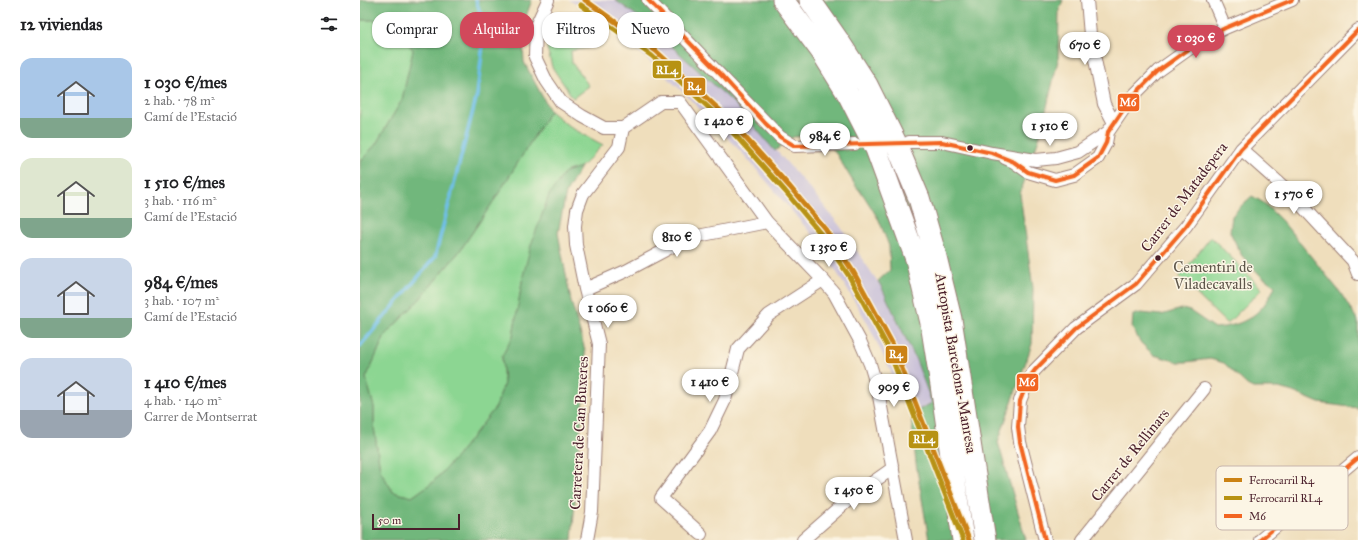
<!DOCTYPE html>
<html lang="es">
<head>
<meta charset="utf-8">
<style>
	body { margin:0; font-family:"IM FELL Great Primer",serif; background:#f6f6f6; color:#202124; height:100vh; display:flex; flex-direction:column; font-size:15px; white-space:nowrap }
	* { box-sizing:border-box; margin:0 }
	p { font-size:13px; color:#757577 }
	.icon { flex:none; width:22px; height:22px; fill:none; stroke:currentColor; stroke-width:2; stroke-linecap:round; stroke-linejoin:round }
	.map { position:relative; flex:1; overflow:hidden }
	.drawer { display:flex; flex-direction:column; background:#fff; width:360px }
	.drawer>* { flex:none }
	.top-card { position:absolute; left:12px; top:12px; width:380px; height:36px; display:flex; gap:8px }
	.scale { position:absolute; left:12px; bottom:10px; width:88px; box-sizing:border-box; padding-left:4px; border:2px solid #4a1f2b; border-top:0; font-size:11px; line-height:14px; white-space:nowrap; color:#4a1f2b; -webkit-text-stroke:3px #fcf5e5; paint-order:stroke }
	.price { position:absolute; translate:-50% -34px; padding:0 9px; border-radius:14px; background:#fff; color:#222; font-size:13px; line-height:26px; filter:drop-shadow(0 1px 2px #0008) }
	.price::after { content:''; position:absolute; left:50%; top:24px; width:12px; height:9px; margin-left:-6px; background:inherit; clip-path:polygon(0 0,100% 0,50% 100%) }
	.price.active { background:#d1495b; color:#fff }
	ul { padding:0; list-style:none }
	li { display:flex; align-items:center; gap:12px; height:100px; padding:0 20px }
	li span { display:grid; place-items:center; flex:none; width:112px; height:80px; border-radius:12px; color:#555 }
	li>.icon { margin-inline-start:auto }
	span .icon { width:48px; height:48px; fill:#fffc; stroke-width:1 }
	li b { font-size:17px }
	h2 { display:flex; justify-content:space-between; align-items:center; height:48px; padding:0 20px; font-size:17px }
	.chip { padding:0 14px; border-radius:16px; background:#fff; box-shadow:0 1px 3px #0004; font-size:14px; line-height:36px }
	.chip.active { background:#d1495b; color:#fff }
	main { display:flex; flex:1; min-height:0 }
	.map>svg:first-child { display:block }
	.industrial { fill:#c8bfd8 }
	.green { fill:#8cd692; stroke:#6b7a5e }
	.forest { fill:#71b77c; stroke:#5e6b54 }
	.lines { fill:none; stroke-linecap:round; stroke-linejoin:round }
	.stream { stroke:#70c0eb; stroke-width:3.5 }
	.street-casing { stroke:#9c7e74; stroke-width:14 }
	.highway-casing { stroke:#9c7e74; stroke-width:23 }
	.street { stroke:#fff; stroke-width:12 }
	.highway { stroke:#fff; stroke-width:21 }
	.bus-1-casing { stroke:#fcf5e5; stroke-width:7 }
	.bus-1 { stroke:#f26522; stroke-width:4 }
	.rail-1-casing { stroke:#fcf5e5; stroke-width:8 }
	.rail-2-casing { stroke:#fcf5e5; stroke-width:8 }
	.rail-1 { stroke:#cb8214; stroke-width:5 }
	.rail-2 { stroke:#b79213; stroke-width:5 }
	.bus-dot { fill:#4a1f2b; stroke:#fcf5e5; stroke-width:1.5 }
	.labels { text-anchor:middle; dominant-baseline:central; stroke-width:3; stroke-linejoin:round; paint-order:stroke }
	.street-label { font-size:15px; fill:#4a1f2b; stroke:#fcf5e5 }
	.park-label { font-size:15px; fill:#5e564a; stroke:#fcf5e5 }
	.key { fill:#fcf5e5; stroke:#c7b5ad; stroke-width:1 }
	.key-label { font-size:11px; fill:#4a1f2b }
	.line-badge { stroke:#fcf5e5; stroke-width:1.5 }
	.badge-label { font-size:11px; text-anchor:middle; font-weight:bold; fill:#fff }
</style>
</head>
<body>
<main>
<section class="drawer">
<h2>12 viviendas<svg class="icon" aria-label="filters" viewBox="0 0 24 24"><path d="M4 7h16M4 17h16"/><circle cx="9" cy="7" r="2"/><circle cx="15" cy="17" r="2"/></svg></h2>
<ul>
<li><span style="background:linear-gradient(#a9c7e8 75%,#7fa58c 0)"><svg class="icon" aria-label="home" viewBox="0 0 24 24"><path d="M3 11l9-7 9 7M6 9v11h12V9"/></svg></span><div><b>1 030 €/mes</b><p>2 hab. · 78 m²</p><p>Camí de l'Estació</p></div></li>
<li><span style="background:linear-gradient(#dfe7d0 75%,#7fa58c 0)"><svg class="icon" aria-label="home" viewBox="0 0 24 24"><path d="M3 11l9-7 9 7M6 9v11h12V9"/></svg></span><div><b>1 510 €/mes</b><p>3 hab. · 116 m²</p><p>Camí de l'Estació</p></div></li>
<li><span style="background:linear-gradient(#c9d6e8 75%,#7fa58c 0)"><svg class="icon" aria-label="home" viewBox="0 0 24 24"><path d="M3 11l9-7 9 7M6 9v11h12V9"/></svg></span><div><b>984 €/mes</b><p>3 hab. · 107 m²</p><p>Camí de l'Estació</p></div></li>
<li><span style="background:linear-gradient(#c9d6e8 65%,#9aa5b1 0)"><svg class="icon" aria-label="home" viewBox="0 0 24 24"><path d="M3 11l9-7 9 7M6 9v11h12V9"/></svg></span><div><b>1 410 €/mes</b><p>4 hab. · 140 m²</p><p>Carrer de Montserrat</p></div></li>
</ul>
</section>
<div class="map">
<svg width="998" height="540" viewBox="0 0 998 540">
	<rect width="100%" height="100%" fill="#fcf5e5"/>
	<filter id="ink" filterUnits="userSpaceOnUse"><feTurbulence type="fractalNoise" baseFrequency=".025" numOctaves="2"/><feDisplacementMap in="SourceGraphic" scale="8" xChannelSelector="R" yChannelSelector="G"/><feConvolveMatrix kernelMatrix="1 2 1 2 8 2 1 2 1" color-interpolation-filters="sRGB"/></filter>
	<filter id="wash" filterUnits="userSpaceOnUse"><feTurbulence type="fractalNoise" baseFrequency=".012" numOctaves="4" result="noise"/><feDisplacementMap in="SourceGraphic" scale="16" xChannelSelector="R" yChannelSelector="G"/><feGaussianBlur stdDeviation="0.9" result="paint"/><feColorMatrix in="noise" values="0 0 0 0 0 0 0 0 0 0 0 0 0 0 0 0 0 1.4 0 .05"/><feComposite in="paint" operator="in"/></filter>
	<g filter="url(#wash)">
		<rect width="100%" height="100%" fill="#efdebc"/>
		<!-- industrial -->
		<path class="industrial" d="M209,0H255L283,20L376,105L451,190L480,226L522,288L556,360L572,404L551,414L507,322L459,243L385,156L324,93L285,57L226,10Z"/>
		<!-- green -->
		<path class="green" d="M0,20H32L53,50L42,100L16,144L0,162Z
			M215,21L241,45L211,51L212,63L229,86L213,98L192,67L187,48L193,36L205,32L204,25Z
			M190,111L210,127L243,145L221,167L205,172L163,276L153,336L142,356L144,383L136,407L97,456L73,482L52,497L33,492L20,470L14,427V407L6,378L25,335L58,301L99,252L135,199Z
			M851,237L902,289L867,324L819,277Z"/>
		<!-- forest -->
		<path class="forest" d="M0,0H172L162,27L164,62L190,111L135,199L99,252L58,301L25,335L6,378L14,407V427L20,470L33,492L52,497L73,482L97,456L136,407L144,383L142,356L153,336L163,276L171,245L189,195L205,172L221,167L206,193L198,233L211,301L225,350L226,382L220,434L212,540H0V162L16,144L42,100L53,50L32,20H0Z
			M255,0H703L699,10L698,60L681,132L660,194L673,288L672,344L638,442L666,540H569L556,464L551,414L572,403L556,360L522,288L518,281L530,270L529,246L519,220L504,196L495,185L477,155L466,140L445,136L433,137L415,151L376,105L283,20Z
			M892,196L904,203L922,221L980,292L998,321V408L959,403L933,392L919,388H893L887,385L864,363L850,359L826,362H818L794,355L781,343L772,328L773,315L781,313L801,315L822,309L830,311L855,328C884,326 903,314 915,286L901,276L882,256L870,232L872,216L881,206Z"/>
		<g class="lines">
			<!-- stream -->
			<path class="stream" d="M0,346L75,257L117,95L125,27L116,0"/>
		</g>
	</g>
	<g filter="url(#ink)">
		<g class="lines">
			<defs>
				<path id="street" d="M188,0L176,26L175,57L186,80L201,102L222,116L244,128H263
					M288,0L420,137L435,146L495,144
					M727,0L730,35L744,104L754,123
					M853,0L865,28
					M263,128L301,102H320L407,222L463,280L474,293L500,341L510,364L518,391L546,540
					M549,142H582L632,153L676,160L696,158L718,152L748,132L772,97L798,71L840,41L865,28L932,0
					M881,149L927,190L993,261L998,274
					M645,158L654,162L668,172L695,180L714,175L738,158L746,143L748,132
					M225,289L266,271L328,238L407,222
					M341,534L301,498L350,431L365,400L378,349L409,315L463,280
					M227,540L232,512L239,344L225,289L216,245L215,226L217,210L223,194L259,147L263,128
					M443,540L492,497L533,468
					M685,540L660,442L658,427L660,401L669,378L675,370L716,328L776,284L826,226L881,149L998,30
					M722,540L844,389
					M900,540L998,458"/>
				<path id="highway" d="M423,0L461,51L489,96L516,149L556,259L571,323L581,385L603,540
					M450,0L478,40L507,85L535,141L559,198L575,253L591,319L625,540"/>
			</defs>
			<!-- street casing -->
			<use href="#street" class="street-casing"/>
			<!-- highway casing -->
			<use href="#highway" class="highway-casing"/>
			<!-- street -->
			<use href="#street" class="street"/>
			<!-- highway -->
			<use href="#highway" class="highway"/>
			<defs>
				<path id="bus-1" d="M288,0L363,77L406,124L420,137L435,146L582,142L632,153L654,162L668,172L695,180L714,175L738,158L746,143L748,132L772,97L798,71L840,41L865,28L932,0
					M685,540L660,442L658,427L660,401L669,378L675,370L716,328L776,284L826,226L881,149L998,30
					M900,540L998,458"/>
			</defs>
			<!-- bus-1 casing -->
			<use href="#bus-1" class="bus-1-casing"/>
			<!-- bus-1 -->
			<use href="#bus-1" class="bus-1"/>
			<defs>
				<path id="rail-1" d="M225,0L296,51L363,113L430,187L465,229L494,273L532,343L609,540"/>
				<path id="rail-2" d="M221,5L292,56L359,117L425,191L460,233L489,276L527,346L603,540"/>
			</defs>
			<!-- rail-1 casing -->
			<use href="#rail-1" class="rail-1-casing"/>
			<!-- rail-2 casing -->
			<use href="#rail-2" class="rail-2-casing"/>
			<!-- rail-1 -->
			<use href="#rail-1" class="rail-1"/>
			<!-- rail-2 -->
			<use href="#rail-2" class="rail-2"/>
		</g>
	</g>
	<!-- markers -->
	<g class="bus-dot">
		<circle cx="610" cy="148" r="3.5"/>
		<circle cx="798" cy="258" r="3.5"/>
	</g>
	<g class="labels">
		<!-- street labels -->
		<g class="street-label">
			<text transform="translate(824 197) rotate(-53)">Carrer de Matadepera</text>
			<text transform="translate(596 363) rotate(80)">Autopista Barcelona-Manresa</text>
			<text transform="translate(219 433) rotate(-87)">Carretera de Can Buxeres</text>
			<text transform="translate(770 455) rotate(-51)">Carrer de Rellinars</text>
		</g>
		<!-- park labels -->
		<g class="park-label">
			<text x="853" y="267">Cementiri de<tspan x="853" dy="17">Viladecavalls</tspan></text>
		</g>
	</g>
	<!-- legend -->
	<rect x="856" y="466" width="132" height="64" rx="6" class="key"/>
	<rect x="864" y="478" width="18" height="4" fill="#cb8214"/>
	<rect x="864" y="496" width="18" height="4" fill="#b79213"/>
	<rect x="864" y="514" width="18" height="4" fill="#f26522"/>
	<g class="key-label">
		<text x="889" y="484">Ferrocarril R4</text>
		<text x="889" y="502">Ferrocarril RL4</text>
		<text x="889" y="520">M6</text>
	</g>
	<g class="line-badge">
		<rect x="292" y="60" width="30" height="19" rx="4" fill="#b79213"/>
		<rect x="323" y="77" width="23" height="19" rx="4" fill="#cb8214"/>
		<rect x="757" y="93" width="23" height="19" rx="4" fill="#f26522"/>
		<rect x="525" y="345" width="23" height="19" rx="4" fill="#cb8214"/>
		<rect x="656" y="373" width="23" height="19" rx="4" fill="#f26522"/>
		<rect x="548" y="430" width="31" height="19" rx="4" fill="#b79213"/>
	</g>
	<g class="badge-label">
		<text x="307" y="74">RL4</text>
		<text x="334" y="90">R4</text>
		<text x="768" y="106">M6</text>
		<text x="536" y="358">R4</text>
		<text x="667" y="386">M6</text>
		<text x="564" y="443">RL4</text>
	</g>
</svg>
<div class="scale">50 m</div>
<b class="price active" style="left:836px;top:59px">1 030 €</b>
<b class="price" style="left:725px;top:66px">670 €</b>
<b class="price" style="left:364px;top:142px">1 420 €</b>
<b class="price" style="left:690px;top:147px">1 510 €</b>
<b class="price" style="left:465px;top:157px">984 €</b>
<b class="price" style="left:934px;top:215px">1 570 €</b>
<b class="price" style="left:317px;top:258px">810 €</b>
<b class="price" style="left:469px;top:268px">1 350 €</b>
<b class="price" style="left:248px;top:329px">1 060 €</b>
<b class="price" style="left:350px;top:403px">1 410 €</b>
<b class="price" style="left:534px;top:408px">909 €</b>
<b class="price" style="left:494px;top:511px">1 450 €</b>
<div class="top-card">
<a class="chip">Comprar</a>
<a class="chip active">Alquilar</a>
<a class="chip">Filtros</a>
<a class="chip">Nuevo</a>
</div>
</div>
</main>
</body>
</html>
